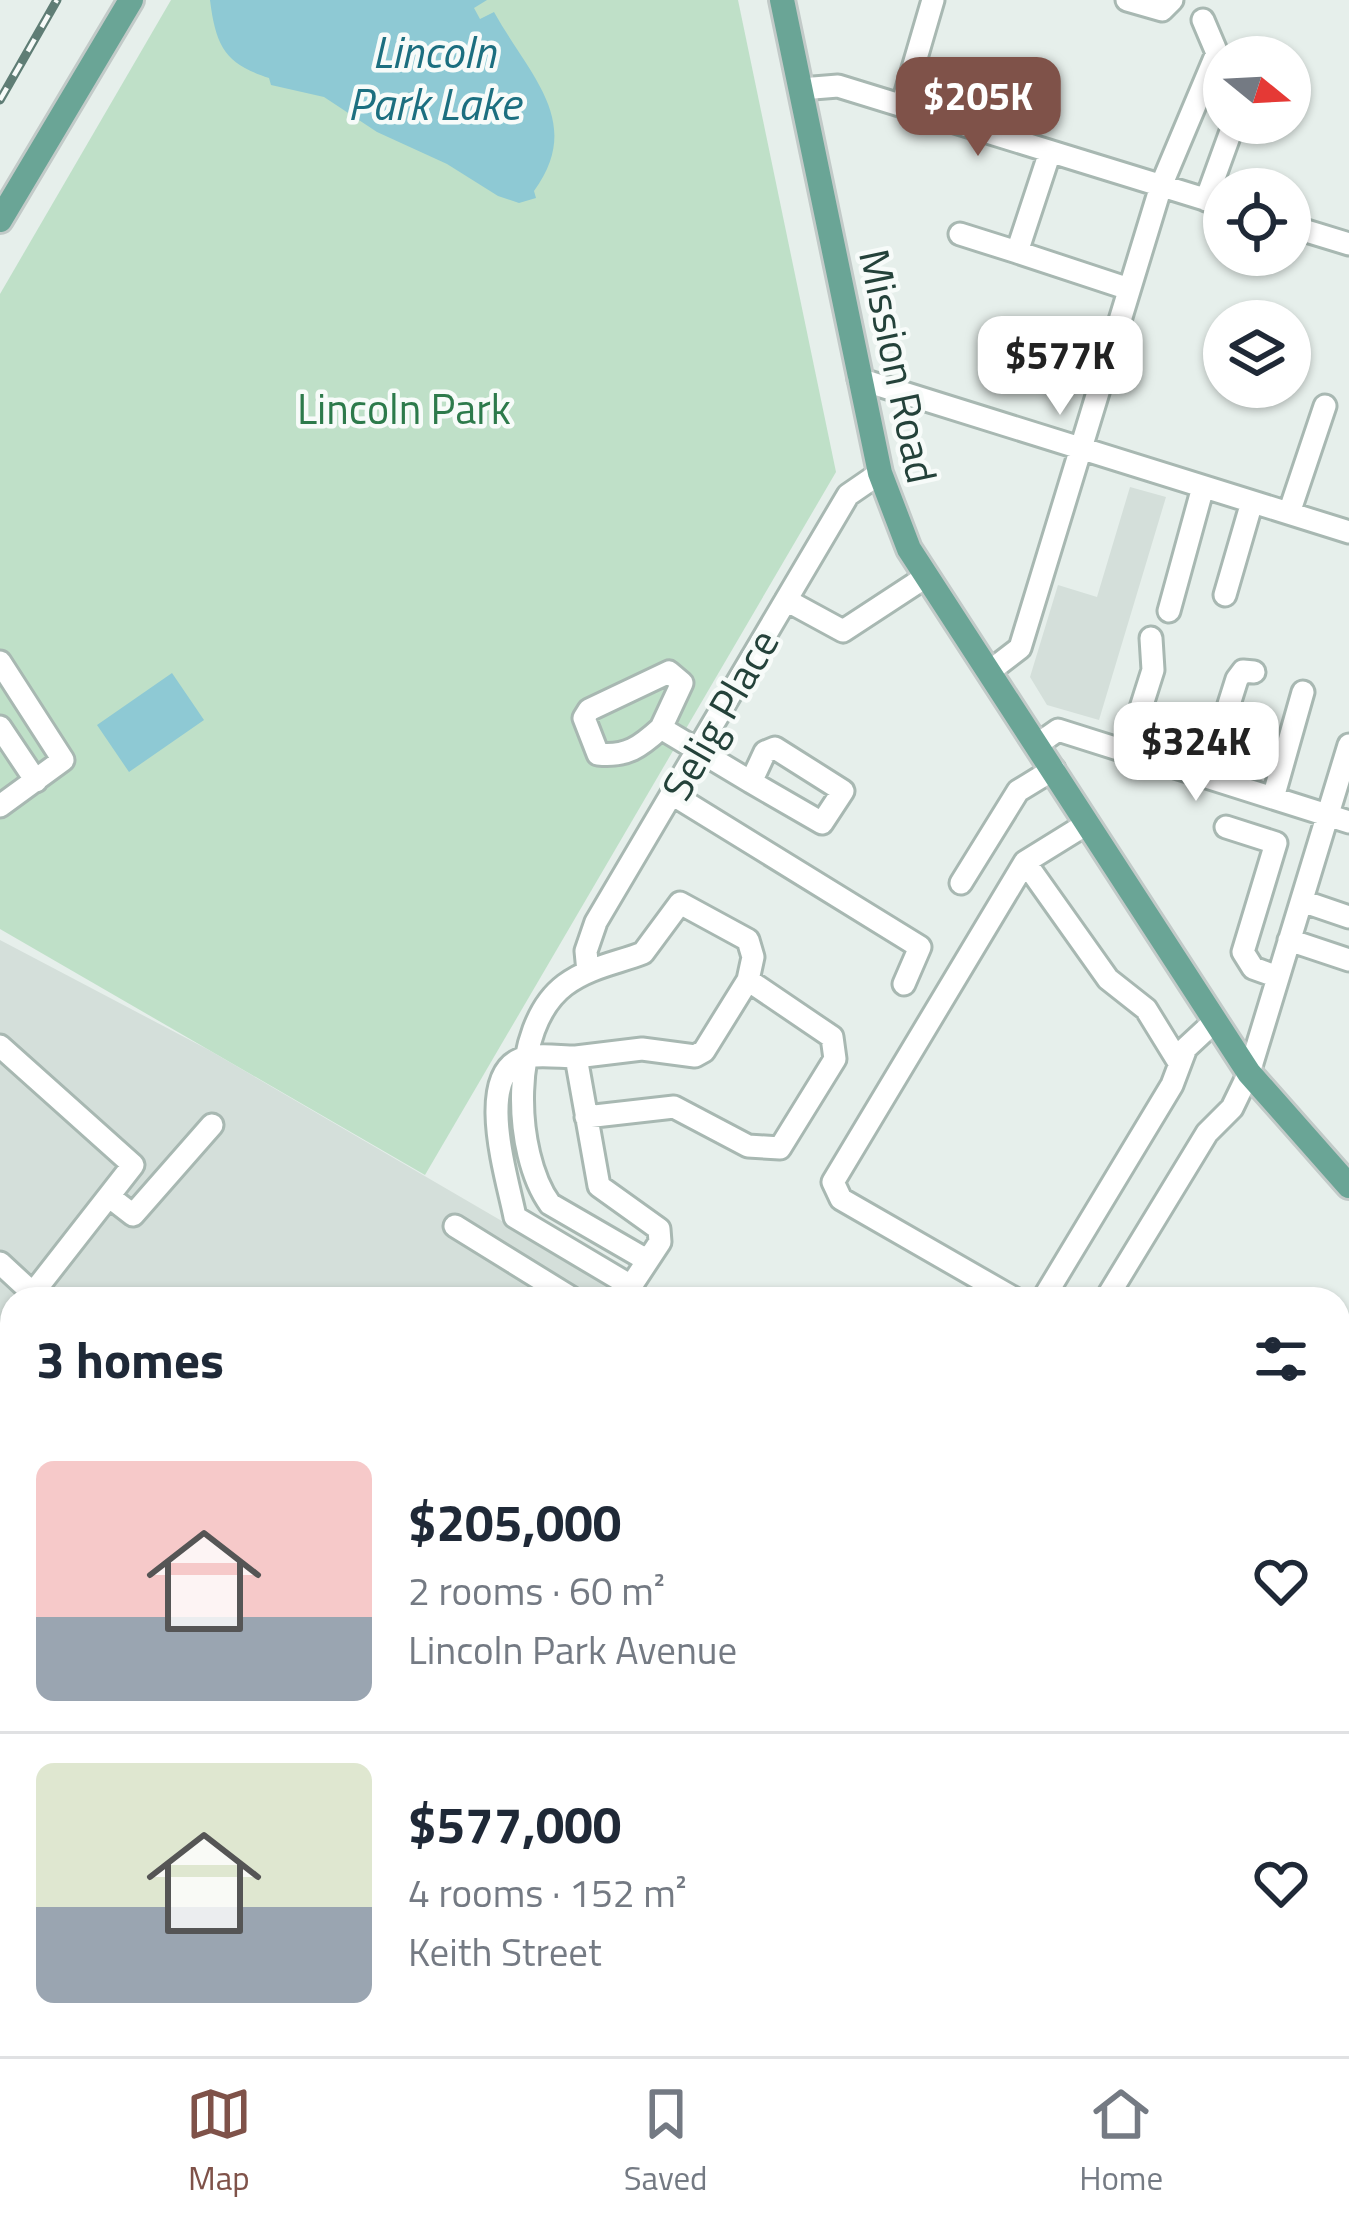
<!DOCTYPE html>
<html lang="en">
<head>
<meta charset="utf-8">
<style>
	body { margin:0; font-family:"Titillium Web",sans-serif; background:#f2f2f3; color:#1f2937; height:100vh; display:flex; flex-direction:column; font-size:45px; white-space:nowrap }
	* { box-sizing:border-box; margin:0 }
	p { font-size:39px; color:#747a83 }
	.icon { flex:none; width:66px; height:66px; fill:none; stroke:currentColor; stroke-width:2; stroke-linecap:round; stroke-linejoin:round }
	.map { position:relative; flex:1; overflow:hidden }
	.details { position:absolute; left:0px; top:1287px; width:1350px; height:771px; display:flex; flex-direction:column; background:#fff; border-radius:36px 36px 0 0; box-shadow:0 3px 9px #0004 }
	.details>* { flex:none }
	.needle { width:78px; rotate:108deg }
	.tools { position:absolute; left:1203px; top:36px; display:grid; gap:24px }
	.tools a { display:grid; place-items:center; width:108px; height:108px; border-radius:50%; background:#fff; box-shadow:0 3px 9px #0004; font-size:60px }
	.price { position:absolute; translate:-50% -102px; padding:0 27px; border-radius:24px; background:#fff; color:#222; font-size:39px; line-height:78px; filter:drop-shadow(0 3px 6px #0008) }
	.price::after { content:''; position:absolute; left:50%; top:72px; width:36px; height:27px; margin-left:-18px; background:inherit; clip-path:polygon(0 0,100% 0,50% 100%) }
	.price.current { background:#7f5249; color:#fff }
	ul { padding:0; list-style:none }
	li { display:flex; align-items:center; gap:36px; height:300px; padding:0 36px }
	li+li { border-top:3px solid #e0e1e3 }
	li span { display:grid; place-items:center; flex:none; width:336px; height:240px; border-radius:18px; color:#555 }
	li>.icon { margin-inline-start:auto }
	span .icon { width:144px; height:144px; fill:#fffc; stroke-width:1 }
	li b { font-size:51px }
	h2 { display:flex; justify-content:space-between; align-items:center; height:144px; padding:0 36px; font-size:51px }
	.dock { display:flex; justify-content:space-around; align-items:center; height:168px; border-top:3px solid #e0e1e3; background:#fff; font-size:33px; color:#747a83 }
	.dock a { display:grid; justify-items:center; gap:6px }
	.dock .current { color:#7f5249 }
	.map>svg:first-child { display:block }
	.built { fill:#d4dfda }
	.green { fill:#bfe0c8 }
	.water { fill:#8ec9d4 }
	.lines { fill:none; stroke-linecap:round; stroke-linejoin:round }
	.minor-casing { stroke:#a8b8b2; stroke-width:27 }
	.major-casing { stroke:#c2cac8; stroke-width:30 }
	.minor { stroke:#fff; stroke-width:21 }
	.major { stroke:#6aa596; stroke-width:24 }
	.rail-casing { stroke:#5f7d75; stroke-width:9 }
	.rail { stroke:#f7fbf9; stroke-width:4.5; stroke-dasharray:14; stroke-linecap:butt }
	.labels { text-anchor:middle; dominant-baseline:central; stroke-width:9; stroke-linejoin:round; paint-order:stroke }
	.street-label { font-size:42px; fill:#24423a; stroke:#f7fbf9 }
	.park-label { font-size:42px; fill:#2d7a4b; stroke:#f7fbf9 }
	.water-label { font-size:45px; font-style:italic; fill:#1c6f80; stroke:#f7fbf9 }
</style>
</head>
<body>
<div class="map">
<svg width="1349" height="2056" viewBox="0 0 1349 2056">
	<rect width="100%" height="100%" fill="#e6efeb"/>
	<!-- built -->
	<path class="built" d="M1130,487L1166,497L1099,720L1047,705L1030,677L1058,585L1097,597Z
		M0,940L207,1049L615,1287L618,1299H12V1347L0,1337Z
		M62,2046H457L455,2056H59Z
		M521,2046H1051L1068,2056H518Z"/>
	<!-- green -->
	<path class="green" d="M171,0H738L836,472L425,1175L0,929V294Z"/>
	<!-- water -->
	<path class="water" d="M210,0H487L474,8L480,19L494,12C531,78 584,122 534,191L536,198L519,203L498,196L447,164L377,132L324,97L271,85L269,78C226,64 216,48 210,0Z
		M172,673L204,720L129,772L97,725Z"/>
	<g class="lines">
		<defs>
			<path id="minor" d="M1127,0L1162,10L1172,0
				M801,89L838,86L1224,205
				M902,106L933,0
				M1050,152L1017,252L1129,289
				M1206,200L1234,123
				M1290,226L1349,244
				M960,234L1017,252
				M859,379L1349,532
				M1289,513L1325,406
				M1225,595L1252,502
				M786,600L843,631L927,576
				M1169,611L1203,487
				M0,662L63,760L0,806
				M990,671L1020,648L1161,186L1217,53L1203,20
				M0,727L36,781
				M661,728L682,683L669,672L589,710L584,718L598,754C627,757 640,747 661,728L751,782L765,752L775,748L843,791L822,823L751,782
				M1038,744L1058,730L1349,822
				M1127,752L1153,670L1151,638
				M1206,777L1237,679L1243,671L1254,672
				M672,794L920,947L904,984
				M1273,798L1303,692
				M1226,827L1276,843L1243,952L1253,968L1278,977
				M1025,862L1108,979L1146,1009L1178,1061
				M961,883L1018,791L1054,769
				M1302,901L1349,917
				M1289,940L1349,960
				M588,972L586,951L596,922L848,495L880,473
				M0,1046L133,1165L33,1293
				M576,1057L642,1049L695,1056L704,1051L748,980L832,1037L835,1059L780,1148L748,1146L674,1107L586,1117
				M111,1198L133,1215L212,1125
				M455,1226L573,1299
				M645,1259L550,1204C513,1153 509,1027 565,985C589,967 617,963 643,953L680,903L748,940L753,957L748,980
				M0,1263L39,1299
				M631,1286L515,1217C508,1180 472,1070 527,1057C541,1054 561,1057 576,1057L599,1186L659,1229L660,1242L631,1286L633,1299
				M1015,1299L841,1199L833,1182L1025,862L1088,823
				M1043,1299L1172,1085L1186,1048L1215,1021
				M1106,1299L1207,1133L1232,1108L1249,1073L1349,745
				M0,1731L12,1711
				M0,1995L12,2002
				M1233,2046L1250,2056
				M487,2056L489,2046"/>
			<path id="major" d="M782,0L880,473L909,549L1249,1073L1349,1186
				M0,220L131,0
				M0,1396L12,1406
				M1096,2046L1113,2056"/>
		</defs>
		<!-- minor casing -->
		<use href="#minor" class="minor-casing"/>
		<!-- major casing -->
		<use href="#major" class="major-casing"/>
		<!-- minor -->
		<use href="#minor" class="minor"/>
		<!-- major -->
		<use href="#major" class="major"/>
		<defs>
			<path id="rail" d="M0,100L57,0"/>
		</defs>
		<!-- rail casing -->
		<use href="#rail" class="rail-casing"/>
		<!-- rail -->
		<use href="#rail" class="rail"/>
	</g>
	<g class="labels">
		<!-- street labels -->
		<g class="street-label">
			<text transform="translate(899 366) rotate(78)">Mission Road</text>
			<text transform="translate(719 714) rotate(-60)">Selig Place</text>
		</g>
		<!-- park labels -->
		<g class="park-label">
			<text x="404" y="408">Lincoln Park</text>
		</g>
		<!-- water labels -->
		<g class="water-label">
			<text x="434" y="51">Lincoln<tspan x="434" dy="52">Park Lake</tspan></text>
		</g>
	</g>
</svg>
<div class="tools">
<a><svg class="needle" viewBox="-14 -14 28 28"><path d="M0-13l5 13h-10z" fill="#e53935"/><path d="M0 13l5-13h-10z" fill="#747a83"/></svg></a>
<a><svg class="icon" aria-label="locate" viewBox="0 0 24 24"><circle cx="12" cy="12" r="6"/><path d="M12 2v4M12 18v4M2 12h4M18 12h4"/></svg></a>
<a><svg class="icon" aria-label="layers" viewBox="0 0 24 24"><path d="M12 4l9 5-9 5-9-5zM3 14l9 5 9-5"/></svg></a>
</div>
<b class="price current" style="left:978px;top:159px">$205K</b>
<b class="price" style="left:1060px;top:418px">$577K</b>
<b class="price" style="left:1196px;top:804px">$324K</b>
<section class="details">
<h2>3 homes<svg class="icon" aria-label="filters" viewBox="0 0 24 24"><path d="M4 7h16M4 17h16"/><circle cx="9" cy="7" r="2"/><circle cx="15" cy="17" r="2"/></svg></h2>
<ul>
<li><span style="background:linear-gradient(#f6c9c9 65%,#9aa5b1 0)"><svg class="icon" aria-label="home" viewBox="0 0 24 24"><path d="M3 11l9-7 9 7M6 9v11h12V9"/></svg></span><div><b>$205,000</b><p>2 rooms · 60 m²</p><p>Lincoln Park Avenue</p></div><svg class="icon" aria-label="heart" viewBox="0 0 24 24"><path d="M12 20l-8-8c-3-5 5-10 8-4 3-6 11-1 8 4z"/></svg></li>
<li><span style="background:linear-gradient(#dfe7d0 60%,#9aa5b1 0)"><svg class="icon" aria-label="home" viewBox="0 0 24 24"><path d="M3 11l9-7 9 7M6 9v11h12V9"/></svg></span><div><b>$577,000</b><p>4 rooms · 152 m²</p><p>Keith Street</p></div><svg class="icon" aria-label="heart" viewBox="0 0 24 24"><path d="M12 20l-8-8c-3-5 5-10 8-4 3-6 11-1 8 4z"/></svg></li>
</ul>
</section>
</div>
<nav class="dock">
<a class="current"><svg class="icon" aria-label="map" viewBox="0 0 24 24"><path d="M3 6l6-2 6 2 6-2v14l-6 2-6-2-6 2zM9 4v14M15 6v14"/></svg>Map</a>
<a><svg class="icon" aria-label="saved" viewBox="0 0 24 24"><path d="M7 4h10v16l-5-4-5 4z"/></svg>Saved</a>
<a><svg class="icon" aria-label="home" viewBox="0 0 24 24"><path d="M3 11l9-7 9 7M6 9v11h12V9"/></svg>Home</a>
</nav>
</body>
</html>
